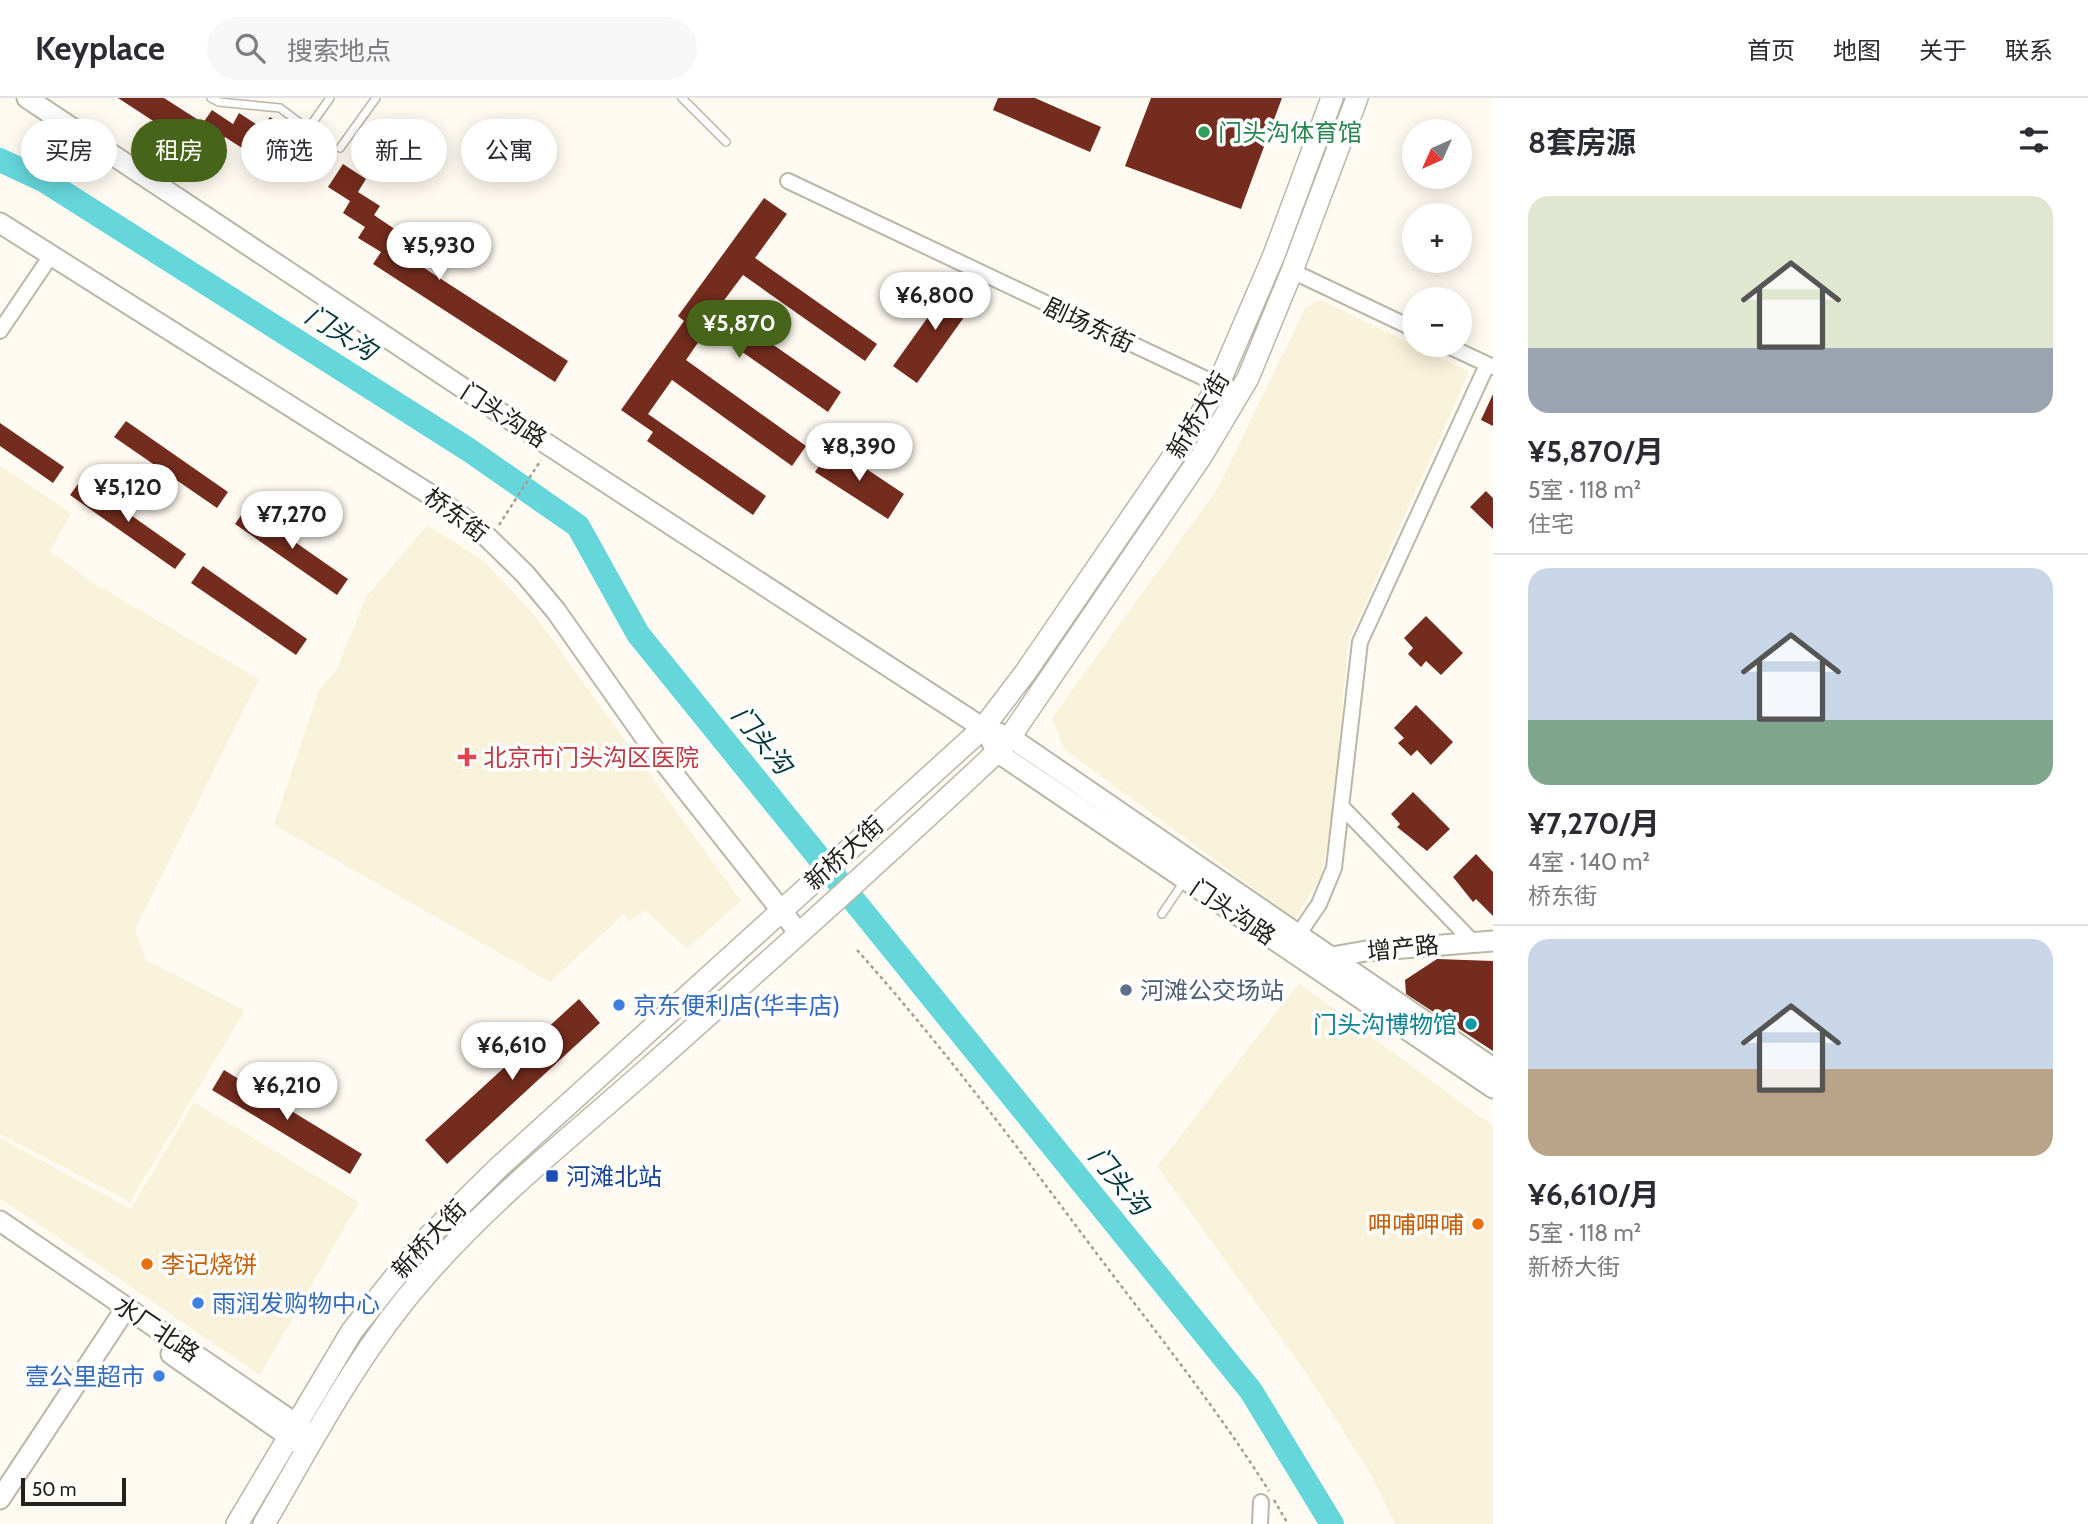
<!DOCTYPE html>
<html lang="zh">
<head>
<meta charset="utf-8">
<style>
	body { margin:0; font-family:Cabin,"Noto Sans SC",sans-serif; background:#f7f7f7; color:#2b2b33; height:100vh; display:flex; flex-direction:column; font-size:26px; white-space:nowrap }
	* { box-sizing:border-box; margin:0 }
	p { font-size:23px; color:#7c7c81 }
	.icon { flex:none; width:38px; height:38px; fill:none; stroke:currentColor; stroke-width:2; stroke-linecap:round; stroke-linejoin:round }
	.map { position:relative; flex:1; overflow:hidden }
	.panel { display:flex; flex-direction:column; background:#fff; width:595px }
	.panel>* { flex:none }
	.top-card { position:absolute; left:21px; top:21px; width:665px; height:63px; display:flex; gap:14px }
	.needle { width:46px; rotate:225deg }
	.tools { position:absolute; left:1402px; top:21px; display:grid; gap:14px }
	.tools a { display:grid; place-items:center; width:70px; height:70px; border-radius:50%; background:#fff; box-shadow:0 4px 18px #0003; font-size:35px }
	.scale { position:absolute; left:21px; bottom:18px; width:105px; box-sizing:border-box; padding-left:7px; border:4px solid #23211b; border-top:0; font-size:19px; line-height:24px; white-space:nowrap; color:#23211b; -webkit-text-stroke:5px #fff; paint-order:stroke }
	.price { position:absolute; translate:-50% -60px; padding:0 16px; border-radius:24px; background:#fff; color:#222; font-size:23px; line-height:46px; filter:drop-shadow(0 2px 4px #0008) }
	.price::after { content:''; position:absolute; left:50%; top:42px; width:21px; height:16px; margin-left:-10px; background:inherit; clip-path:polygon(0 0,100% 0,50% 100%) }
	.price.active { background:#47651a; color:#fff }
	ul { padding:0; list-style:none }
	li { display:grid; align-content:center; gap:14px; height:371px; padding:0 35px }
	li+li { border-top:2px solid #e1e1e2 }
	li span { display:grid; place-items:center; height:217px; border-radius:21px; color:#555 }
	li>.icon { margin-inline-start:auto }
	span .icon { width:126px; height:126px; fill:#fffc; stroke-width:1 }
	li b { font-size:30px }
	h2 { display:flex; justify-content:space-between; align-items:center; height:84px; padding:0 35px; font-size:30px }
	.tag { padding:0 24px; border-radius:32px; background:#fff; box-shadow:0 4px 18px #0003; font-size:24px; line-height:63px }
	.tag.active { background:#47651a; color:#fff }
	header { display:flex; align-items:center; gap:42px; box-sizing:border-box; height:98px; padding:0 35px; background:#fff; border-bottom:2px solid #e1e1e2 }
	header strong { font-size:33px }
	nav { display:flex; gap:38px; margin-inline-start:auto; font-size:24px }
	.search { width:490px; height:63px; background:#f7f7f7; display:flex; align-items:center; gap:18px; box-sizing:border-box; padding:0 24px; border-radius:38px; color:#7c7c81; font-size:26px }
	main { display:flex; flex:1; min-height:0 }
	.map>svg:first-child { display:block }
	.built { fill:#f9f2da }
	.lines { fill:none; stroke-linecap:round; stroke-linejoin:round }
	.river { stroke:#65d6da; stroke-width:24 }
	.building { fill:#732c1e }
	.lane-casing { stroke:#bbb6a7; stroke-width:10 }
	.street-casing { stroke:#bbb6a7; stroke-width:18 }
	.secondary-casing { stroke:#bbb6a7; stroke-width:23 }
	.primary-casing { stroke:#bbb6a7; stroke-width:24 }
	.path { stroke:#a19e96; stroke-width:2.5; stroke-dasharray:3.5 3.5; stroke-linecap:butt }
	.lane { stroke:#fff; stroke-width:7 }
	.street { stroke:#fff; stroke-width:14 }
	.secondary { stroke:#fff; stroke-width:19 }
	.primary { stroke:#fff; stroke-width:21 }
	.leisure-dot { fill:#2e9e5b; stroke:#fff; stroke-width:2.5 }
	.health-dot { fill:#e0444e; stroke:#fff; stroke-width:2.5 }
	.service-dot { fill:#5c6f8a; stroke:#fff; stroke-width:2.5 }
	.shop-dot { fill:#3f7fe0; stroke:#fff; stroke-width:2.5 }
	.culture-dot { fill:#0f9aa8; stroke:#fff; stroke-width:2.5 }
	.transit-dot { fill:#1a4fb4; stroke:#fff; stroke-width:2.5 }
	.food-dot { fill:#e8710a; stroke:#fff; stroke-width:2.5 }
	.labels { text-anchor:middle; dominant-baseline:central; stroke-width:7; stroke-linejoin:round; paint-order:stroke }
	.leisure-label { font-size:24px; fill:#27864d; stroke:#fff; text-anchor:start }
	.street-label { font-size:24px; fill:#23211b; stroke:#fff }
	.health-label { font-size:24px; fill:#be3a42; stroke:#fff; text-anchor:start }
	.service-label { font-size:24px; fill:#4e5e75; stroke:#fff; text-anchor:start }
	.shop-label { font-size:24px; fill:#366cbe; stroke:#fff; text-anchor:start }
	.culture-label { font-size:24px; fill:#0d838f; stroke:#fff; text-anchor:end }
	.transit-label { font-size:24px; fill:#164399; stroke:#fff; text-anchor:start }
	.food-label { font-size:24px; fill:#c56008; stroke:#fff; text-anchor:end }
	.water-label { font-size:26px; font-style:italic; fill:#003638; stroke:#fff }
</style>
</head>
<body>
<header>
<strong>Keyplace</strong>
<div class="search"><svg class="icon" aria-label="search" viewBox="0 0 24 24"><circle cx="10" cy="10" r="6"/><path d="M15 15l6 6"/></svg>搜索地点</div>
<nav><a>首页</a><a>地图</a><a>关于</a><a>联系</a></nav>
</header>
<main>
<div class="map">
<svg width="1493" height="1426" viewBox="0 0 1493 1426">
	<rect width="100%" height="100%" fill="#fffbf2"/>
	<!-- built -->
	<path class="built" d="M1321,202L1469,274L1348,544L1331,734L1320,780L1295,821L1064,651L1052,620L1218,390L1305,210Z
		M0,368L71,415L50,453L95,486L259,581L135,831L146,862L245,912L130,1104L0,1036Z
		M427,427L485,464L536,519L741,803L687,851L645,812L629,824L624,816L550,884L274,727L319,592L337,571L366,499Z
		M1299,885L1493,1028V1426H1395L1370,1375L1304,1272L1157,1068Z
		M194,1004L359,1104L260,1277L0,1100V1040L131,1111Z"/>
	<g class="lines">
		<!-- river -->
		<path class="river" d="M0,62L45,83L469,352L578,428L638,536L1251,1293L1332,1426"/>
	</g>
	<!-- building -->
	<path class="building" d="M118,0H164L203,25L212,12L233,26L239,15L262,30L270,19L291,33L274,58L253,45L248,54L225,39L218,50L197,36L190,47Z
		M998,0H1035L1101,29L1090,54L993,12Z
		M1151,0H1282L1241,111L1125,68Z
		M343,66L366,81L358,94L380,108L374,117L396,132L387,146L568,263L555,284L373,166L381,154L358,140L365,129L343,115L350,103L328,89Z
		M764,100L787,116L755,160L877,246L865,263L743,177L719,209L841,294L828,314L708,230L686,262L806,348L792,368L672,282L648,316L766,398L753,417L647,343L653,334L621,312L684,223L678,218Z
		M953,184L977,201L917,285L893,268Z
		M1493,296V328L1481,322Z
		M126,323L228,394L217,410L114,339Z
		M0,325L64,369L53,385L0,348Z
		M832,348L904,396L888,421L815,374Z
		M81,382L186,456L175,471L70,397Z
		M1486,393L1493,400V431L1470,409Z
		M246,410L348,481L337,497L235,426Z
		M203,468L307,541L296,557L191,485Z
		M1426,518L1463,555L1441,577L1426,563L1421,569L1408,556L1413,550L1404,540Z
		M1416,607L1453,644L1431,667L1417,652L1411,658L1398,645L1404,640L1394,630Z
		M1413,694L1450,731L1427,753L1397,729L1400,726L1391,716Z
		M1476,756L1493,774V818L1476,801L1473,804L1453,779Z
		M1437,861L1493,863V953L1406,896L1405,882Z
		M579,901L600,925L447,1066L425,1042Z
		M224,972L362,1056L350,1076L212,992Z"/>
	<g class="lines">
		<defs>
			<path id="lane" d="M211,0L219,4L280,10L308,31L330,0
				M682,0L726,44
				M340,50L376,0
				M1162,816L1185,782"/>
			<path id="street" d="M788,83L1225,290
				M1292,173L1414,231
				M0,233L52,156
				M1446,247L1493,269
				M1343,710L1472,843
				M1298,837L1319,806L1334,770L1360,544L1487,267
				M1260,1426L1261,1404"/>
			<path id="secondary" d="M27,0L550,348L983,630L1010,639L1493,970
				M0,125L434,399L481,433L525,476L556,513L649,645L799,835
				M991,643L997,654L1493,990
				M1328,865L1332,859L1366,853L1493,843
				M0,1123L308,1334
				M171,1256L301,1347
				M0,1401L126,1210"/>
			<path id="primary" d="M237,1426L352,1233L422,1145L498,1070L983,630L1025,575L1192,331L1218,287L1274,157L1332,0
				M264,1426C314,1340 359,1253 425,1178C492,1101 574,1036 650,969C767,865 883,761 997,654L1010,639L1202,357L1248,280L1292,173L1357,0"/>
		</defs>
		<!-- lane casing -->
		<use href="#lane" class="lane-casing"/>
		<!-- street casing -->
		<use href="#street" class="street-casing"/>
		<!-- secondary casing -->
		<use href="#secondary" class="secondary-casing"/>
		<!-- primary casing -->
		<use href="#primary" class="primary-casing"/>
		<!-- path -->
		<path class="path" d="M499,427L541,362
			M857,852C942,947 1018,1050 1094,1152C1154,1232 1216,1309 1269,1393
			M1274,1402L1288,1426"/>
		<!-- lane -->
		<use href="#lane" class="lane"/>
		<!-- street -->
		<use href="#street" class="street"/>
		<!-- secondary -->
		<use href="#secondary" class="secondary"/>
		<!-- primary -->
		<use href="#primary" class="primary"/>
	</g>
	<!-- markers -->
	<circle class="leisure-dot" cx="1204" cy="34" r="7"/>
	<path class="health-dot" d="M463.5 648.5h7v7h7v7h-7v7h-7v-7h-7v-7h7z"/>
	<circle class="service-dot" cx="1126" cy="892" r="7"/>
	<g class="shop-dot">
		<circle cx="619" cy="907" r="7"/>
		<circle cx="198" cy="1205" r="7"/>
		<circle cx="159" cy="1278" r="7"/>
	</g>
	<circle class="culture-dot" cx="1471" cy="926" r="7"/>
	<rect class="transit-dot" x="545" y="1071" width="14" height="14" rx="3.5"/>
	<g class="food-dot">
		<circle cx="1478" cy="1126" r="7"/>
		<circle cx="147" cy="1166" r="7"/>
	</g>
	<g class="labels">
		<!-- leisure labels -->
		<g class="leisure-label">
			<text x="1218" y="34">门头沟体育馆</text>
		</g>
		<!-- street labels -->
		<g class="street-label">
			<text transform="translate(1089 227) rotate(25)">剧场东街</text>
			<text transform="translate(504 317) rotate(33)">门头沟路</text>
			<text transform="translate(1198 317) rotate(-59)">新桥大街</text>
			<text transform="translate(456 417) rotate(37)">桥东街</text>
			<text transform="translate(844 755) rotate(-42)">新桥大街</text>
			<text transform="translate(1233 814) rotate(34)">门头沟路</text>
			<text transform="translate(1403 850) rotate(-6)">增产路</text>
			<text transform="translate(429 1141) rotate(-47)">新桥大街</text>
			<text transform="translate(157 1231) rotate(34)">水厂北路</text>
		</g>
		<!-- health labels -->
		<g class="health-label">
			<text x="483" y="659">北京市门头沟区医院</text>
		</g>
		<!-- service labels -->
		<g class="service-label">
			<text x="1140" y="892">河滩公交场站</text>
		</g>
		<!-- shop labels -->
		<g class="shop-label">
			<text x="633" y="907">京东便利店(华丰店)</text>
			<text x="212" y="1205">雨润发购物中心</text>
			<text x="145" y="1278" text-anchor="end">壹公里超市</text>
		</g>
		<!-- culture labels -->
		<g class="culture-label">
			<text x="1457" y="926">门头沟博物馆</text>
		</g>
		<!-- transit labels -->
		<g class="transit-label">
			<text x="566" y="1078">河滩北站</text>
		</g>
		<!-- food labels -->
		<g class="food-label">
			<text x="1464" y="1126">呷哺呷哺</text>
			<text x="161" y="1166" text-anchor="start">李记烧饼</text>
		</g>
		<!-- water labels -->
		<g class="water-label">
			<text transform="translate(341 235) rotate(32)">门头沟</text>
			<text transform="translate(762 642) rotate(51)">门头沟</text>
			<text transform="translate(1119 1083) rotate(51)">门头沟</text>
		</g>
	</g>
</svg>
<div class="tools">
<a><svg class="needle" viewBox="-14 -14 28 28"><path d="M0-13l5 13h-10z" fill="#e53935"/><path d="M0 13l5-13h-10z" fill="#7c7c81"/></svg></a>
<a>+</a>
<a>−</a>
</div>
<div class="scale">50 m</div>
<b class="price" style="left:439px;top:184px">¥5,930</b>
<b class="price" style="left:935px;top:234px">¥6,800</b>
<b class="price active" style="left:739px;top:262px">¥5,870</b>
<b class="price" style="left:859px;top:385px">¥8,390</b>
<b class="price" style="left:128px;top:426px">¥5,120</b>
<b class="price" style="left:292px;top:453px">¥7,270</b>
<b class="price" style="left:512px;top:984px">¥6,610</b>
<b class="price" style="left:287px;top:1024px">¥6,210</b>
<div class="top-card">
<a class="tag">买房</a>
<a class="tag active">租房</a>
<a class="tag">筛选</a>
<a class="tag">新上</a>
<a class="tag">公寓</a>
</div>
</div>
<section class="panel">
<h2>8套房源<svg class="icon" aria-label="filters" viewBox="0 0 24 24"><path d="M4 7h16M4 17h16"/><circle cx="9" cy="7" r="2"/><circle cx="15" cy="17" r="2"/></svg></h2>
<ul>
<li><span style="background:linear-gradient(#dfe7d0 70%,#9aa5b1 0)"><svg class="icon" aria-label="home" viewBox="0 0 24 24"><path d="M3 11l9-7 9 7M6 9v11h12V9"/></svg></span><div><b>¥5,870/月</b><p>5室 · 118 m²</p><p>住宅</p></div></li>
<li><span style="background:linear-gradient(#c9d6e8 70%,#7fa58c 0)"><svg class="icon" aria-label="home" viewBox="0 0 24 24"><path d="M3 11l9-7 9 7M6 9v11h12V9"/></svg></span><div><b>¥7,270/月</b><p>4室 · 140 m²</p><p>桥东街</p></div></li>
<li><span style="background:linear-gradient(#c9d6e8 60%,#b9a48a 0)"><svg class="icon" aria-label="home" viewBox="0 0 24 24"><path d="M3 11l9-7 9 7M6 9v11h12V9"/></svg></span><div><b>¥6,610/月</b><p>5室 · 118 m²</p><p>新桥大街</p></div></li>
</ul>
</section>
</main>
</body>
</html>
